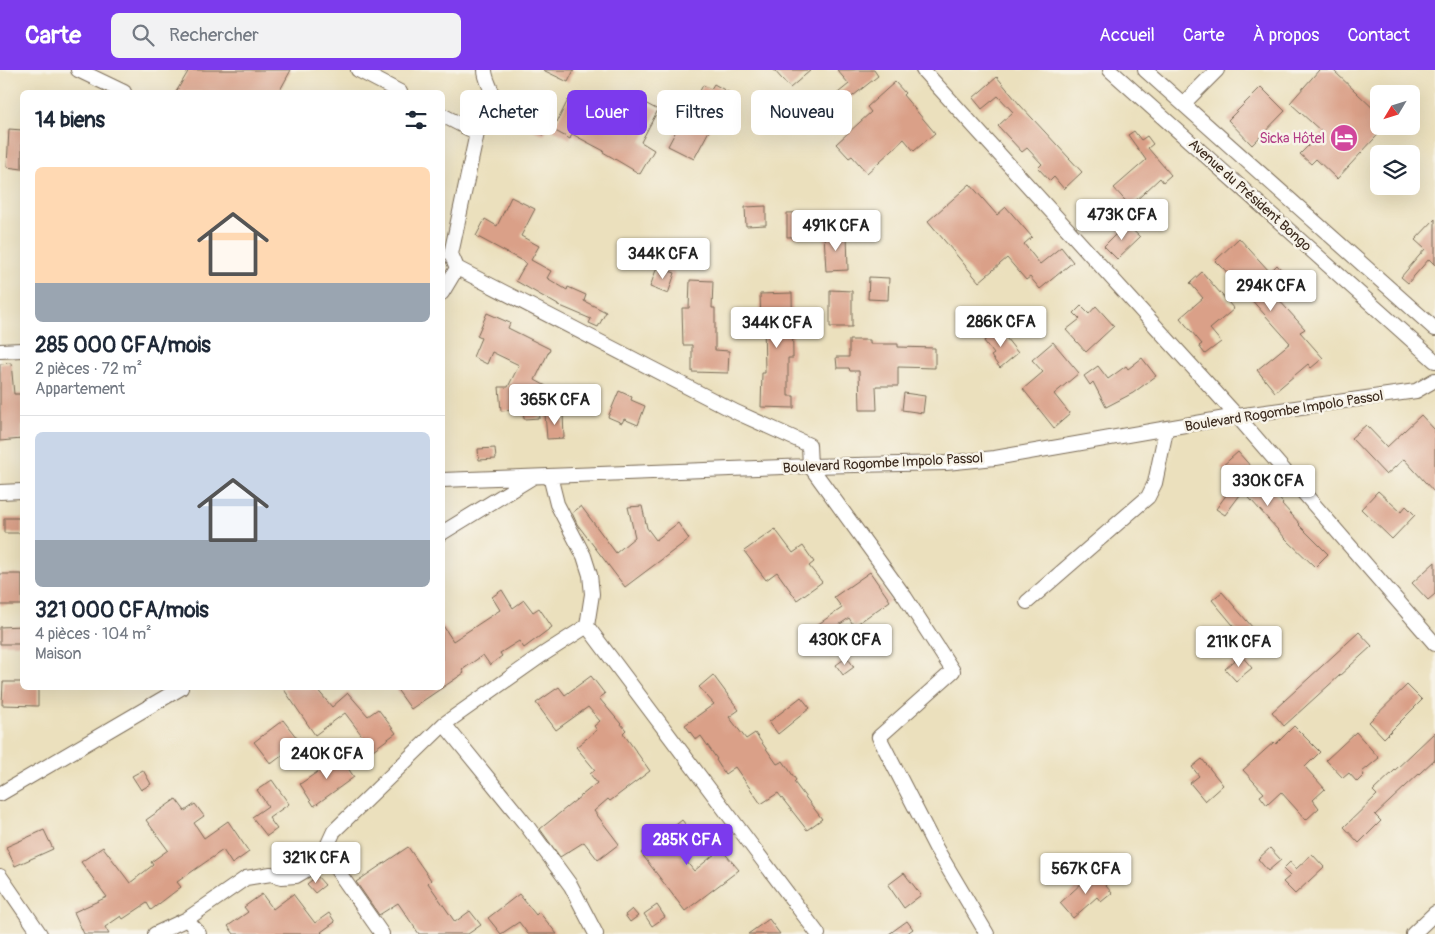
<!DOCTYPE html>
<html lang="fr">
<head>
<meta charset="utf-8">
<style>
	body { margin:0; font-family:Pangolin,sans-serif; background:#f2f2f3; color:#1f2937; height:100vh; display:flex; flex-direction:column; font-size:19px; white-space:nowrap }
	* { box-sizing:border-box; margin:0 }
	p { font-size:16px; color:#747a83 }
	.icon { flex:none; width:28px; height:28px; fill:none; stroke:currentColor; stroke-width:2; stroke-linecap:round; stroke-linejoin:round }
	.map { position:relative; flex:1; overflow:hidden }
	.side { position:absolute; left:20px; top:20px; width:425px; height:600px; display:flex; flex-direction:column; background:#fff; border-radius:8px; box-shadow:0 5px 20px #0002 }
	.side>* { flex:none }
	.guide { position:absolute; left:460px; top:20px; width:475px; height:45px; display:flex; gap:10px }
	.needle { width:32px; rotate:232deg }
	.tools { position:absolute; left:1370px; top:15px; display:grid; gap:10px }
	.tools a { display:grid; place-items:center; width:50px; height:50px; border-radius:8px; background:#fff; box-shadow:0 5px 20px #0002; font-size:25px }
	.price { position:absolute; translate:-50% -42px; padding:0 11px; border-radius:5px; background:#fff; color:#222; font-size:16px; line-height:32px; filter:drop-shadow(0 1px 2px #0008) }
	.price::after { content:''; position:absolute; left:50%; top:30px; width:15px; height:11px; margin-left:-8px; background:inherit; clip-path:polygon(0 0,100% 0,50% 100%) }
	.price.selected { background:#7c3aed; color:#fff }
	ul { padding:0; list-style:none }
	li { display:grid; align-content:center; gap:10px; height:265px; padding:0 15px }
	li+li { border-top:1px solid #e0e1e3 }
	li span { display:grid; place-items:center; height:155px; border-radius:8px; color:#555 }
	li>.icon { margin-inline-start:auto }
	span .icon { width:90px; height:90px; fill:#fffc; stroke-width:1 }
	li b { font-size:21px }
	h2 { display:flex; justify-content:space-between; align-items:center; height:60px; padding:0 15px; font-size:21px }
	.pill { padding:0 18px; border-radius:8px; background:#fff; box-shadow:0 5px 20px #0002; font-size:18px; line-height:45px }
	.pill.selected { background:#7c3aed; color:#fff }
	header { display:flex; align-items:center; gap:30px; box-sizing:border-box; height:70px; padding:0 25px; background:#7c3aed; color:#fff }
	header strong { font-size:24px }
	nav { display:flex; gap:28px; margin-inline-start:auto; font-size:18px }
	.search { width:350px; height:45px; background:#f2f2f3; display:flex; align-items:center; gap:12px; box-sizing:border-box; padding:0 18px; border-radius:8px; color:#747a83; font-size:19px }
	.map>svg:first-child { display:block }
	.building { fill:#daa088 }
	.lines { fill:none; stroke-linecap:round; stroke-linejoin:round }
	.minor-casing { stroke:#796a56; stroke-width:16 }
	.minor { stroke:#fff; stroke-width:14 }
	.labels { text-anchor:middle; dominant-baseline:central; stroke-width:5; stroke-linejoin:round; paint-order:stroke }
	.hotel-label { font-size:14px; fill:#b23c85; stroke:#f7f3e8; text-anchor:end }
	.street-label { font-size:14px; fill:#3b2a1e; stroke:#f7f3e8 }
</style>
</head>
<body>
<header>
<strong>Carte</strong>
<div class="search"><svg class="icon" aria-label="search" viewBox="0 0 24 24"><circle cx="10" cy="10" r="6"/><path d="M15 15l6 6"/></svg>Rechercher</div>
<nav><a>Accueil</a><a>Carte</a><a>À propos</a><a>Contact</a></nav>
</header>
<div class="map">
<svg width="1435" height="864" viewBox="0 0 1435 864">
	<rect width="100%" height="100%" fill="#f7f3e8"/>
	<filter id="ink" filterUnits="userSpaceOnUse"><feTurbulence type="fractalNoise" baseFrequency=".02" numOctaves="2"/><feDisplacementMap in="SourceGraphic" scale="10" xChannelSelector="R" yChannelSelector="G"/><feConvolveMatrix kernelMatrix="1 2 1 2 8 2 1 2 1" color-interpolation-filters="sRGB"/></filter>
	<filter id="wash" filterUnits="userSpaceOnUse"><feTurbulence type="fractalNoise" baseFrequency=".0096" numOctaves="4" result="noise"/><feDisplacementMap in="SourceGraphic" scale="20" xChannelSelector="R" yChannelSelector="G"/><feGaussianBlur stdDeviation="1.12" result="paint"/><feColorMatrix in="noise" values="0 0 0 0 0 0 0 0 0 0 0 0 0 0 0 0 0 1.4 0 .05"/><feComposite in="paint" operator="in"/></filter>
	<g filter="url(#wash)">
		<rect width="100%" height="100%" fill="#ebe0bd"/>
		<g id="blocks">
			<!-- building -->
			<path class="building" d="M189,0H291L279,22H176Z
				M543,0H574L568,12Z
				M774,0H811L790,18Z
				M837,0H874L878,6L819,53L812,44L849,14Z
				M1319,0H1333L1379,44V56H1386L1337,109L1316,89L1311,94L1300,84L1322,62L1290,33Z
				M997,7L1020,35L1082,102L1064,119L1054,107L1050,111L1038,98L1042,94L1027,78L1022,82L998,56L1013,42L998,26L982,39L973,28Z
				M895,12L905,23L903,25L935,63L914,81L904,69L867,103L852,86L849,88L836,74L871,42L867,37Z
				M714,14L737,27L725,50L717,46L694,89L668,76L688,38L691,39L703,15L711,19Z
				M1261,17L1285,41L1252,75L1228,50Z
				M632,26L658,40L641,72L654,80L640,104L603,82L604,81L572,64L570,69L548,57L544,65L520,53L528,36L557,52L568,30L585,39L584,41L616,58Z
				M9,59L22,60V99L7,97Z
				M1134,61L1141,70L1147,66L1153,74L1148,78L1171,105L1163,112L1160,108L1130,136L1114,118L1146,90L1128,65Z
				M970,114L997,145L1006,137L1032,167L1024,174L1040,194L1061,177L1073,192L1040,219L1030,207L1026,210L1007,188L979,212L928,151Z
				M511,127L535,139L521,166L539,176L531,190L551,201L547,208L567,220L568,217L586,225L584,231L606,242L598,257L589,253L591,249L558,235L516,211L526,193L476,166L485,149L497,156Z
				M766,136V155L746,156L745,137Z
				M815,142L816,166L787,167V143Z
				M1435,149V195L1429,189L1408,213L1401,207L1425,179L1415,170Z
				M1126,154L1140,167L1117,189L1104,176Z
				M847,163L848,200L826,201L824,164Z
				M1239,168L1270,202L1277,195L1294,214L1278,229L1305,259L1300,262L1323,288L1311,298L1308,294L1275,322L1257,300L1290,273L1223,198H1222L1215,191Z
				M657,197L675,203L668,224L650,217Z
				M1202,202L1234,239L1210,259L1221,272L1205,284L1199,276L1202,274L1180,248L1203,228L1190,213Z
				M869,207L889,208L888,230L868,229Z
				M690,210L713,211L712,238H715V280L729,281L728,303L692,302V275H683L682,238H689Z
				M830,220L852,221V257H830Z
				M792,223L793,288H788V326H794V338L761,337L762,303H765L764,251H761L760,224Z
				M1081,236L1089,244L1096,236L1114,256L1086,282L1066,260L1080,249L1074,243Z
				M487,243L510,253L508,258L550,279L535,310L546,316L538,333L540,348L524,349L523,339L501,341L499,317H508L519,295L492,282L487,294L473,287L481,268L477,266Z
				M999,259L1018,283L1000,298L991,286L994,284L984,271Z
				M849,270H870V274H898V277L935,278V298L898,297V316H876L877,340H860L859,301H850L849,298H837L836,287H849Z
				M1053,272L1079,303L1054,324L1070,344L1054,358L1023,319L1043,302L1032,290Z
				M1142,288L1156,306L1133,323L1106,337L1093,312L1090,315L1084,306L1098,296L1108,309L1126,296L1128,299Z
				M11,293L14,324H22V369L0,371V294Z
				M619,321L632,327L631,330L645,336L638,355L624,349L622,353L608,347Z
				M904,323L925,326L923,343L902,340Z
				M545,343H563L564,368L547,369Z
				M1421,345L1435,360V423L1404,389L1386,405L1351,368L1366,355L1387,377Z
				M495,378L496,389L479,390L478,379Z
				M1238,382L1283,433L1282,434L1300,454L1299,455L1328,484L1315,497L1286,469L1243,421L1225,445L1216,439L1235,413L1221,397Z
				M1378,421L1401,442L1406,436L1415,445L1392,469L1361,439Z
				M581,436L616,483L635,467L628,437L642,436L647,458L656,470L678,453L689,469L625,517L577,454L572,443Z
				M4,448H22V463H4Z
				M775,459L793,483L803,476L814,492L809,496L822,512L797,530L777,502L766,510L744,481Z
				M1435,492V524L1428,530L1412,513Z
				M870,502L890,531L854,556L849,548L824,565L817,555L842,538L834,527Z
				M0,504H22V535H0Z
				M502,520L513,538L524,530L533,542L539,538L552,557L524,578L519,571L500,583L502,586L490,595L483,585L462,600L464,603L411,639L396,618H442V554L453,571L500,540L492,527Z
				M1222,522L1253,558L1243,567L1212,530Z
				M22,556V574H0V557Z
				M1359,562L1372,576L1284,656L1272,642Z
				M1241,585L1252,598L1236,611L1225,599Z
				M847,587L854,597L843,605L836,595Z
				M713,605L739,640L729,647L746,669L755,663L777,694L783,691L796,710L794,712L822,749L807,760L778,723L761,734L735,697L725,704L716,690L717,689L701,666L696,670L685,655L714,634L699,617Z
				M591,606L605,624L599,628L626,660L623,663L650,701L610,731L608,729L594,741L619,774L598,790L584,772L560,787L540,759L597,713L590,704L595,700L576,677L597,660L594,656L600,651L588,637L556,660L536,633L559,617L565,625Z
				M3,612H22V618H38V636L2,635Z
				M1407,615L1422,630L1384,668L1369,652Z
				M283,618H316L332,637L348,623L368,646L378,639L396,663L373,680L345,643L315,665Z
				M801,627L810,638L778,664L769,652Z
				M283,650L300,672L271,694L254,672Z
				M1294,656L1320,682L1305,697L1325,719L1313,730L1319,738L1306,750L1281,722L1267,735L1260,726L1264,723L1243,700L1274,672L1276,674Z
				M1356,662L1379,688L1362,702L1364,705L1357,712L1349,703L1343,708L1326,690Z
				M1435,662V689L1375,745L1381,751L1359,773L1344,757L1377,725L1373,721Z
				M339,685L354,707L314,736L300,714L326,696L325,694Z
				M1202,689L1223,715L1205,731L1190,713L1199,706L1192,697Z
				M143,700L151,714L141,720L132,706Z
				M272,710L289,734L269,748L277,759L267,766L252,747L268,736L257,720Z
				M176,729L185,741L195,734L204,746L194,753L204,768L228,751L249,782L232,794L223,780L177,812L181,817L151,840L147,833L123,849L121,846L105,857L109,864H84L74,842L107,827L81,792L103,777L130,813L153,795L151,792L168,780L146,750Z
				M682,750L700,773L682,786L694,801L721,779L739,800L685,841L641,783Z
				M44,760L53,779L15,796L6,777Z
				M408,777L431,810L428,813L455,852L470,841L481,855L468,864H419L398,833L379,845L356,812Z
				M1270,778L1281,790L1268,801L1258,789Z
				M1312,784L1324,797L1295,824L1283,812L1290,806L1283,799L1290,792L1296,799Z
				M1094,802L1112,823L1101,832L1097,827L1073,848L1060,833Z
				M904,803L921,825L904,838L888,815Z
				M317,806L325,815L315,823L307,814Z
				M262,824L273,839L293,824L315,853L329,843L335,852L321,862L323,864H234L228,856L248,842L244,837Z
				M519,824L536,845L539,842L557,864H528L519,852L501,864L488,848Z
				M657,835L665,847L652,856L644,844Z
				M632,839L638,846L630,852L625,845Z
				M769,849L780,864H748Z
				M907,851L913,859L906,864H889Z"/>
		</g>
	</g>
	<g filter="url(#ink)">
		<use href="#blocks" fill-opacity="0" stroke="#796a56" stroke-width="1"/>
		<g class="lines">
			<defs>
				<path id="minor" d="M78,0L124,22
					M358,0L400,22
					M485,0C485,10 492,18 493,27C494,37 481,52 477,63L451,184L457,198L736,342L809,375L810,396L905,527L953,601L879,667L936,778L987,864
					M923,0L1237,346L1435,574
					M1110,0L1435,291
					M1145,0L1435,259
					M1183,34L1217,0
					M442,45L477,63
					M442,223L457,198
					M0,281L22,280
					M550,406L557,434L584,486L590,505L592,524L587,556L818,864
					M442,410L810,396L946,393L995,388L1237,346L1416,321L1435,310
					M0,422L22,421
					M442,463L533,407
					M1027,532L1148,427L1155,413L1166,360
					M444,654L527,756L571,816L596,864
					M0,724L181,618
					M0,806L40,864
					M187,849L199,864
					M155,864L187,849L246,808L271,804L282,807L296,806L328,787
					M382,864L328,787V774L334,761L444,654L542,585L587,556
					M1413,864L1435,843"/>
			</defs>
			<!-- minor casing -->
			<use href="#minor" class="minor-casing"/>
			<!-- minor -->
			<use href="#minor" class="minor"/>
		</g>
	</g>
	<!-- icons -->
	<defs>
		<symbol id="hotel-disc" viewBox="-11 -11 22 22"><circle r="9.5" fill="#d1479c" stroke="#f7f3e8"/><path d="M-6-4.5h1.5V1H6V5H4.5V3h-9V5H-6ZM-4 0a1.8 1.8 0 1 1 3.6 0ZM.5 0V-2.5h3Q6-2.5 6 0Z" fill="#fff"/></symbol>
	</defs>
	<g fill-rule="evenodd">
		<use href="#hotel-disc" x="1328" y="52" width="32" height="32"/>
	</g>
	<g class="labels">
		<!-- hotel labels -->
		<g class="hotel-label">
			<text x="1325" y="68">Sicka Hôtel</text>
		</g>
		<!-- street labels -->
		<g class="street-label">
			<text transform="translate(1250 125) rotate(42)">Avenue du Président Bongo</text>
			<text transform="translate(1284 341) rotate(-9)">Boulevard Rogombe Impolo Passol</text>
			<text transform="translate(883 393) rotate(-3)">Boulevard Rogombe Impolo Passol</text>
		</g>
	</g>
</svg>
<div class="tools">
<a><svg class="needle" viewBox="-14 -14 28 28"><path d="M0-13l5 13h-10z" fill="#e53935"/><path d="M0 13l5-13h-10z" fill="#747a83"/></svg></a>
<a><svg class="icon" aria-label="layers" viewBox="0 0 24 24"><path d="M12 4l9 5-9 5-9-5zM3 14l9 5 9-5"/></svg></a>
</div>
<b class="price" style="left:1122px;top:171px">473K CFA</b>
<b class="price" style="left:836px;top:182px">491K CFA</b>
<b class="price" style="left:663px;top:210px">344K CFA</b>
<b class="price" style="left:1271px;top:242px">294K CFA</b>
<b class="price" style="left:1001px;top:278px">286K CFA</b>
<b class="price" style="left:777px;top:279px">344K CFA</b>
<b class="price" style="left:555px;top:356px">365K CFA</b>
<b class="price" style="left:1268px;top:437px">330K CFA</b>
<b class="price" style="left:845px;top:596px">430K CFA</b>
<b class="price" style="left:1239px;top:598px">211K CFA</b>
<b class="price" style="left:327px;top:710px">240K CFA</b>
<b class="price selected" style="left:687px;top:796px">285K CFA</b>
<b class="price" style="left:316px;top:814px">321K CFA</b>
<b class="price" style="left:1086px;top:825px">567K CFA</b>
<div class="guide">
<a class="pill">Acheter</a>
<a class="pill selected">Louer</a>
<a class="pill">Filtres</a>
<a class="pill">Nouveau</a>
</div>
<section class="side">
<h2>14 biens<svg class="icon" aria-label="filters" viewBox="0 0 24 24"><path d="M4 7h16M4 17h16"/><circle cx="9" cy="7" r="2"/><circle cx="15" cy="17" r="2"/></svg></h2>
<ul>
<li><span style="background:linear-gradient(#ffd9b3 75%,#9aa5b1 0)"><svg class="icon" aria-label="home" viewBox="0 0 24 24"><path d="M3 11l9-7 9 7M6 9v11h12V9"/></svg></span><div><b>285 000 CFA/mois</b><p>2 pièces · 72 m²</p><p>Appartement</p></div></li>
<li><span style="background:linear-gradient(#c9d6e8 70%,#9aa5b1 0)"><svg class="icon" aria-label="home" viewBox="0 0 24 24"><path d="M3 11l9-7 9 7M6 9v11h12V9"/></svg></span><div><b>321 000 CFA/mois</b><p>4 pièces · 104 m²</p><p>Maison</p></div></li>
</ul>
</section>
</div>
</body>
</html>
